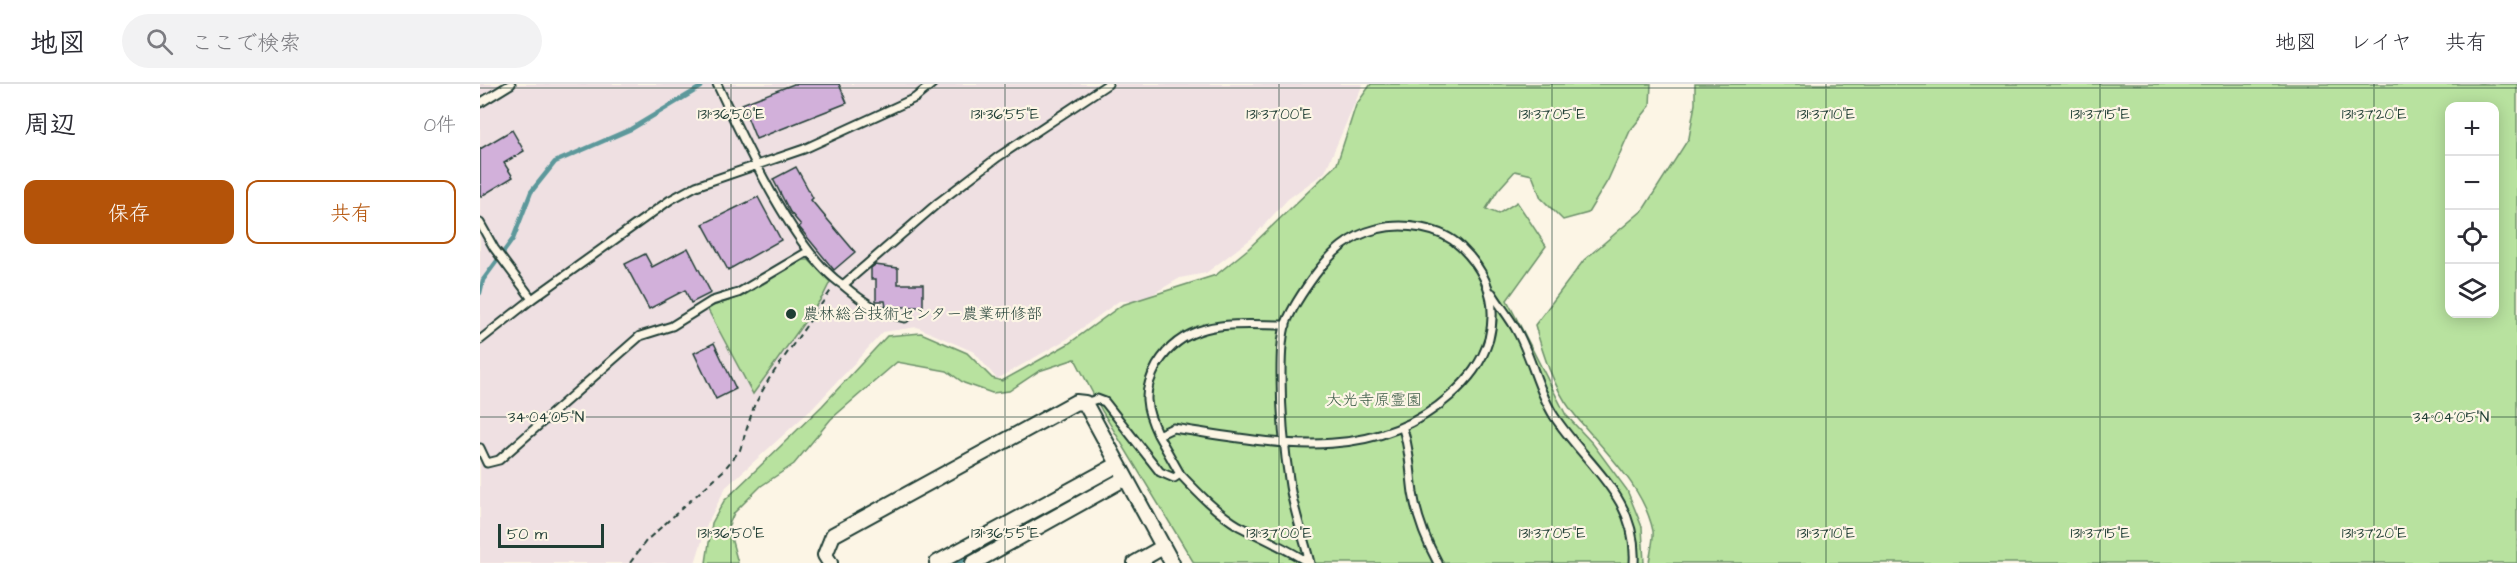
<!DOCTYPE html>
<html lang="ja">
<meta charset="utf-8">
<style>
body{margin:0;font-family:"Architects Daughter","Klee One",sans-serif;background:#f2f2f3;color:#2b2b33}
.controls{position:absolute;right:18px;top:18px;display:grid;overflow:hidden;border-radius:12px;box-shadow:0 3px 15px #0003}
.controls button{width:54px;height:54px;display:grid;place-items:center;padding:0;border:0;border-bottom:2px solid #e1e1e2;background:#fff;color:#2b2b33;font:30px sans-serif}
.scale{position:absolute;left:18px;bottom:15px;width:106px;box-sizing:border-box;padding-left:6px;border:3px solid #1f3d34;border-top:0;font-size:16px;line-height:21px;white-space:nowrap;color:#1f3d34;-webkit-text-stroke:4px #fcf5e5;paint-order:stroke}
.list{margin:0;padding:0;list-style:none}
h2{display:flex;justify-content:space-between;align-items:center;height:78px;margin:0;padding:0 24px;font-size:26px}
h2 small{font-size:20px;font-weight:400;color:#7c7c81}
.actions{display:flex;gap:12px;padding:18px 24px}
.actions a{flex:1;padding:14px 0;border:2px solid #b45309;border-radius:12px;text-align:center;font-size:21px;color:#b45309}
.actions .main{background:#b45309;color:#fff}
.icon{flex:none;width:33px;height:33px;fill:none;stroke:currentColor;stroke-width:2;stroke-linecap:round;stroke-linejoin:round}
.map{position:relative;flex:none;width:2037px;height:479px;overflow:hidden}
header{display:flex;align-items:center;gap:36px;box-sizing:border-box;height:84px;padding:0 30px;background:#fff;border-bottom:2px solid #e1e1e2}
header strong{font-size:28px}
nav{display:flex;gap:33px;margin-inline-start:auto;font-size:21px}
.search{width:420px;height:54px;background:#f2f2f3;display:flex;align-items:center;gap:15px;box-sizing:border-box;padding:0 21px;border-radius:33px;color:#7c7c81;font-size:22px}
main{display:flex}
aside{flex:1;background:#fff}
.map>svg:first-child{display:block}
.built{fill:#efe0e2}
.green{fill:#b8e29f;stroke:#6c906a;stroke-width:1.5;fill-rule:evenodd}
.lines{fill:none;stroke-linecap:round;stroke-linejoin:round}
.stream{stroke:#5c989b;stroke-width:4.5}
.building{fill:#d2b0da;stroke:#1f3d34;stroke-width:1.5}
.service-casing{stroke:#1f3d34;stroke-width:11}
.minor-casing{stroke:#1f3d34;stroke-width:18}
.path{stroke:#1f3d34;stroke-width:2;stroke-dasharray:6 4.5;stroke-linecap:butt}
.service{stroke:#fcf5e5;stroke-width:7}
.minor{stroke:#fcf5e5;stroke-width:14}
.ticks{fill:none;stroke:#1f3d34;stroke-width:1.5;stroke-opacity:0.45}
.poi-dot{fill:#1f3d34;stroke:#fcf5e5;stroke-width:2}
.labels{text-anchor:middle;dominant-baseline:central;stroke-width:4.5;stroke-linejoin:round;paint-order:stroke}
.poi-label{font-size:16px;fill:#1f3d34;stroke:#fcf5e5;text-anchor:start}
.park-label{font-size:16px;fill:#3e5e49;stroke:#fcf5e5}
.ticks-label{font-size:15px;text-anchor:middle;fill:#1f3d34;stroke:#fcf5e5;stroke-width:4.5;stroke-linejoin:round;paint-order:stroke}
</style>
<header>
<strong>地図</strong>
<div class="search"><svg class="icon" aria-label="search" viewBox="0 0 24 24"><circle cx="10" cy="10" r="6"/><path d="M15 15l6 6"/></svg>ここで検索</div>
<nav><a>地図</a><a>レイヤ</a><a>共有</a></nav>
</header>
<main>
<aside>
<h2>周辺<small>0件</small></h2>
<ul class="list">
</ul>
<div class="actions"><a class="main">保存</a><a>共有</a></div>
</aside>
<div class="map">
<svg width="2037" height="479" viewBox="0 0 2037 479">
<rect width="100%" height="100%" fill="#fcf5e5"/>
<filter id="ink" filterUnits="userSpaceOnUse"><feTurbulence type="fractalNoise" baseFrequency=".0167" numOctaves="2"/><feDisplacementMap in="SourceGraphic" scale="12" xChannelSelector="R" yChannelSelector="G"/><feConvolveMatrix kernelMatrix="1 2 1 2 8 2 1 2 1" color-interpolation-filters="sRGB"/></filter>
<g filter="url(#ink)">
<path class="built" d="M0,0H883L845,88L808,115L772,154L726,189L700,194L661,217H639L587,255L517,295L494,268L437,243L403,248L333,324L246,403L228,438L215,479H0Z"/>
<path class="green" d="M891,0H1171L1170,22L1150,47L1128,96L1108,129L1083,136L1061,114L1052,91L1035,87L1018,106L1006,125L1018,130L1037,118L1066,162L1027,216L1086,331L1113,360L1147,406L1162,443L1164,479H714L622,327L595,275L559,287L529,307L512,309L484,299L467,287L417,278L351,335L314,380L281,402L254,429L248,443L258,479H226L232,439L244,417L342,322L407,252L441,249L487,269L512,294L522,297L588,260L642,221L736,191L768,165L857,80L876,21Z
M1215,0H2037V479H1169C1170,470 1174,456 1173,447C1163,399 1119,363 1091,326C1073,302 1063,270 1055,241L1104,176L1163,126L1209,54L1215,20ZM1970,22H2014V230H1970Z
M323,176H329L350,198L343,212L273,310L227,224L263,212Z"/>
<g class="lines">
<path class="stream" d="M0,209L3,196L33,155L51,108L75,78L151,45L221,3
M478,479L545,443"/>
</g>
<path class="building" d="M314,0H359L367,19L276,55L262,20Z
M32,46L44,67L24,79L33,93L0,113V65Z
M316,83L333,114L331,116L375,168L354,186L319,143L321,141L310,128L293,95Z
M278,113L301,156L248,186L223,140Z
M208,164L231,209L211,219L205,206L169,225L145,180L165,170L172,183Z
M395,181L418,184V200H443V223H406L405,217H396V195H391V184Z
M234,259L256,305L236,315L214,269Z"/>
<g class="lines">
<defs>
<path id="service" d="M237,0C262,53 315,170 363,201L459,118L518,73L628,0
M0,19L31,0
M0,139L14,164L52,215L190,116L216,102L324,65L435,14L452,0
M363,201C383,218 399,229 425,234
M1012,209C1020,222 1030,234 1037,247C1052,274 1058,307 1074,332C1106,381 1158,413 1154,479
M0,256L52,215
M605,319L617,315L625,318L680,388L694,394L700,390L678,351L693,344C788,358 891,383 970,312C988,296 1002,279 1009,255C1018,219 1008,189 981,163C961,143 922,138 897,145C869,152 852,168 835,191C824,206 813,222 806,239C801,254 801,274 801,290C801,327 804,366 810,402C814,428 824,454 830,479
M923,345C930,366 930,387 933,409C937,434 946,457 958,479
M678,351C665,324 662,308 677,281C706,233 756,241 806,241
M0,364L7,379L19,376L160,252L192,242L232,217L258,209L329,167
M700,390C718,409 737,429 759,442C783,454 806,464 829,479"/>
<path id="minor" d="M350,479L345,471L353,451L596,318L605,319L692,479
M457,479L637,381
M493,479L644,395
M655,479L683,463"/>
</defs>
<use href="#service" class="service-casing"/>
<use href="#minor" class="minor-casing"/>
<path class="path" d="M150,479L166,457L243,387L260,366L274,322L289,295L352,205"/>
<use href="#service" class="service"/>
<use href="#minor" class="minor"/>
</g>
</g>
<path class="ticks" d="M251,0V479M525,0V479M799,0V479M1072,0V479M1346,0V479M1620,0V479M1894,0V479M0,4H2037M0,333H2037"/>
<circle class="poi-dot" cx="311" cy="230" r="6"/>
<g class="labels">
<g class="poi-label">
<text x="323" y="230">農林総合技術センター農業研修部</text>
</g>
<g class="park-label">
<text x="894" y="316">大光寺原霊園</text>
</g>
</g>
<g class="ticks-label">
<text x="251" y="35">131°36'50"E</text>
<text x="525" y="35">131°36'55"E</text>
<text x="799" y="35">131°37'00"E</text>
<text x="1072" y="35">131°37'05"E</text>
<text x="1346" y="35">131°37'10"E</text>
<text x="1620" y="35">131°37'15"E</text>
<text x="1894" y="35">131°37'20"E</text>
<text x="66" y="338">34°04'05"N</text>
<text x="1971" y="338">34°04'05"N</text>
<text x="251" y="454">131°36'50"E</text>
<text x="525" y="454">131°36'55"E</text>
<text x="799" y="454">131°37'00"E</text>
<text x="1072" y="454">131°37'05"E</text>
<text x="1346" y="454">131°37'10"E</text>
<text x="1620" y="454">131°37'15"E</text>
<text x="1894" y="454">131°37'20"E</text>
</g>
</svg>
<div class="controls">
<button>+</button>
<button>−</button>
<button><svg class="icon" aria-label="locate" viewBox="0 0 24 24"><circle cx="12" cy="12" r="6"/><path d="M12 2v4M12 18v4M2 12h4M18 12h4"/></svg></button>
<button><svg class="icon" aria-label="layers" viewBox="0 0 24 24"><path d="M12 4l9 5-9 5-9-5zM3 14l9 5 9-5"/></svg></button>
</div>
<div class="scale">50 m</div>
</div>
</main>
